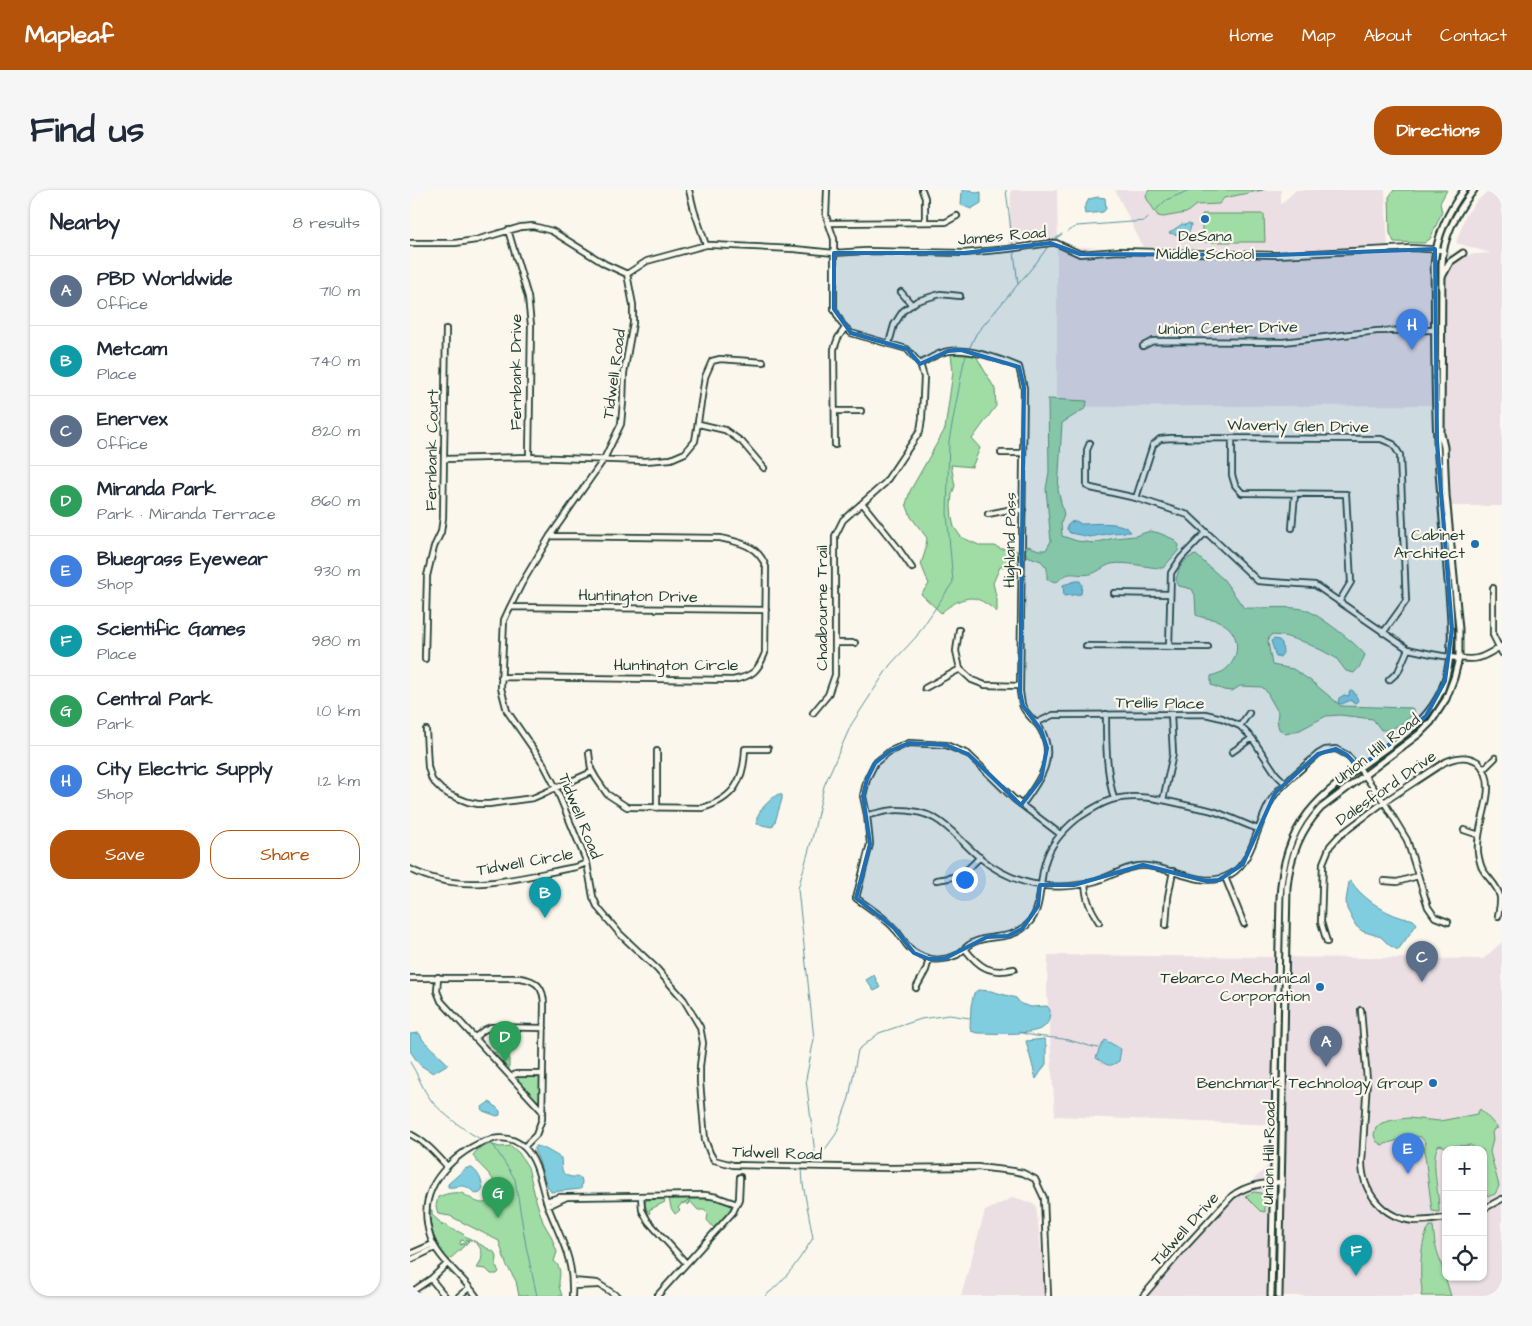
<!DOCTYPE html>
<meta charset="utf-8">
<style>
body{margin:0;font-family:"Architects Daughter",sans-serif;background:#f6f6f7;color:#1f2937}
.controls{position:absolute;right:15px;bottom:15px;display:grid;overflow:hidden;border-radius:10px;box-shadow:0 1px 4px #0004}
.controls button{width:45px;height:45px;display:grid;place-items:center;padding:0;border:0;border-bottom:1px solid #e0e1e3;background:#fff;color:#1f2937;font:25px sans-serif}
.you{position:absolute;left:554px;top:689px;width:18px;height:18px;margin:-12px;border:4px solid #fff;border-radius:50%;background:#1a73e8;box-shadow:0 0 0 8px #1a73e833}
.badge{display:grid;place-items:center;width:32px;height:32px;border-radius:50%;background:#b45309;color:#fff;font-size:16px;font-weight:700}
.pin{position:absolute;translate:-50% -41px;filter:drop-shadow(0 1px 2px #0008)}
.pin::after{content:'';position:absolute;top:26px;width:18px;height:15px;background:inherit;clip-path:polygon(0 0,100% 0,50% 100%)}
.list{margin:0;padding:0;list-style:none}
h2{display:flex;justify-content:space-between;align-items:center;height:65px;margin:0;padding:0 20px;font-size:21px}
h2 small{font-size:16px;font-weight:400;color:#747a83}
.list li{display:grid;grid-template-columns:32px 1fr auto;gap:15px;align-items:center;box-sizing:border-box;height:70px;padding:0 20px;border-top:1px solid #e0e1e3}
.list b{display:block;font-size:19px;white-space:nowrap}
.list p{margin:0;font-size:16px;white-space:nowrap;color:#747a83}
.list em{font-size:16px;font-style:normal;color:#747a83}
.actions{display:flex;gap:10px;padding:15px 20px}
.actions a{flex:1;padding:11px 0;border:1px solid #b45309;border-radius:20px;text-align:center;font-size:18px;color:#b45309}
.actions .main{background:#b45309;color:#fff}
.icon{flex:none;width:28px;height:28px;fill:none;stroke:currentColor;stroke-width:2;stroke-linecap:round;stroke-linejoin:round}
.map{position:relative;flex:none;width:1092px;height:1106px;overflow:hidden;border-radius:20px}
header{display:flex;align-items:center;gap:30px;box-sizing:border-box;height:70px;padding:0 25px;background:#b45309;color:#fff}
header strong{font-size:24px}
nav{display:flex;gap:28px;margin-inline-start:auto;font-size:18px}
.intro{display:flex;align-items:center;justify-content:space-between;box-sizing:border-box;height:120px;padding:0 30px}
h1{margin:0;font-size:35px}
.button{padding:12px 22px;border-radius:20px;background:#b45309;color:#fff;font-size:18px;font-weight:700}
main{display:flex;gap:30px;padding:0 30px}
aside{flex:1;background:#fff;border-radius:20px;box-shadow:0 1px 4px #0004}
.map>svg:first-child{display:block}
.built{fill:#ebdfe4;fill-rule:evenodd}
.green{fill:#9fdda5;stroke:#5f8d6c}
.water{fill:#80cddf;stroke:#59939b}
.lines{fill:none;stroke-linecap:round;stroke-linejoin:round}
.stream{stroke:#59939b;stroke-width:1}
.minor-casing{stroke:#1f3d34;stroke-width:8}
.tertiary-casing{stroke:#1f3d34;stroke-width:9}
.minor{stroke:#fbf7ec;stroke-width:4.5}
.tertiary{stroke:#fbf7ec;stroke-width:5}
.marked{fill:#1f6fb2;fill-opacity:0.2;stroke:#1f6fb2;stroke-width:4;stroke-linejoin:round}
.poi-dot{fill:#1f6fb2;stroke:#fbf7ec;stroke-width:2}
.labels{text-anchor:middle;dominant-baseline:central;stroke-width:4.5;stroke-linejoin:round;paint-order:stroke}
.street-label{font-size:16px;fill:#1f3d34;stroke:#fbf7ec}
.poi-label{font-size:16px;fill:#1f3d34;stroke:#fbf7ec;text-anchor:end}
</style>
<header>
<strong>Mapleaf</strong>
<nav><a>Home</a><a>Map</a><a>About</a><a>Contact</a></nav>
</header>
<div class="intro"><h1>Find us</h1><a class="button">Directions</a></div>
<main>
<aside>
<h2>Nearby<small>8 results</small></h2>
<ul class="list">
<li><span class="badge" style="background:#5c6f8a">A</span><div><b>PBD Worldwide</b><p>Office</p></div><em>710 m</em></li>
<li><span class="badge" style="background:#0f9aa8">B</span><div><b>Metcam</b><p>Place</p></div><em>740 m</em></li>
<li><span class="badge" style="background:#5c6f8a">C</span><div><b>Enervex</b><p>Office</p></div><em>820 m</em></li>
<li><span class="badge" style="background:#2e9e5b">D</span><div><b>Miranda Park</b><p>Park · Miranda Terrace</p></div><em>860 m</em></li>
<li><span class="badge" style="background:#3f7fe0">E</span><div><b>Bluegrass Eyewear</b><p>Shop</p></div><em>930 m</em></li>
<li><span class="badge" style="background:#0f9aa8">F</span><div><b>Scientific Games</b><p>Place</p></div><em>980 m</em></li>
<li><span class="badge" style="background:#2e9e5b">G</span><div><b>Central Park</b><p>Park</p></div><em>1.0 km</em></li>
<li><span class="badge" style="background:#3f7fe0">H</span><div><b>City Electric Supply</b><p>Shop</p></div><em>1.2 km</em></li>
</ul>
<div class="actions"><a class="main">Save</a><a>Share</a></div>
</aside>
<div class="map">
<svg width="1092" height="1106" viewBox="0 0 1092 1106">
<rect width="100%" height="100%" fill="#fbf7ec"/>
<filter id="ink" filterUnits="userSpaceOnUse"><feTurbulence type="fractalNoise" baseFrequency=".02" numOctaves="2"/><feDisplacementMap in="SourceGraphic" scale="10" xChannelSelector="R" yChannelSelector="G"/><feConvolveMatrix kernelMatrix="1 2 1 2 8 2 1 2 1" color-interpolation-filters="sRGB"/></filter>
<g filter="url(#ink)">
<path class="built" d="M601,0H647L648,56L869,66L868,60L733,57L705,0H871V14L886,0H975L978,57L1029,55L1036,57L1042,66L1081,63L1046,53L1055,26L1066,12L1079,0H1092V316H1039L1032,215L647,217V57L598,60Z
M1092,752V1106H734L818,1014L866,968L864,935L645,926L637,800L638,765L1073,769ZM1036,960H1073V1087H1036Z
M604,1007L626,1015L636,1106H551L575,1021Z"/>
<path class="green" d="M739,0H853L814,8L809,14L786,15L776,23L753,27L748,26L737,9L736,5Z
M984,0H1037L1030,13L1032,22L1020,49L1014,53L984,52L980,43L979,7Z
M792,24H854L855,52H792Z
M541,164L566,166L585,199L586,216L562,249L570,258L562,277L541,275L545,296L542,304L541,316L542,328L544,337L551,347L571,356H585L591,359L604,358L608,362L607,371L600,376L590,377L583,393L587,410V422C581,417 575,412 567,409C555,405 540,415 531,423L511,404L519,394L511,374L515,362L517,348L501,327L496,314L500,301L535,239L543,182Z
M638,209L677,211L676,218L652,233L648,300L654,325L651,333L652,346L667,351L684,353L704,348L725,346L740,341L749,343L763,349L769,355L768,361L753,378C736,378 718,371 701,374C694,376 687,383 680,384C665,387 660,378 647,392L637,390V378L631,371L617,366L615,361L618,356L629,360H636L641,351L636,299L639,282Z
M786,365L814,390L834,418C850,419 882,415 896,420C908,424 947,454 955,465L950,476L944,483L936,481L926,468L913,461L894,452L874,446L861,445L859,447L858,452L862,475L883,479L901,491L931,516L1002,518L1005,522C996,531 984,541 971,540L963,529L930,525L916,526L890,540L876,544L869,539L867,531L868,522L856,501L852,497L830,496L822,501L814,500L801,495V486C804,485 809,483 812,482C831,471 832,443 812,433C805,428 794,429 786,425L785,405L782,399L769,396L766,390C768,379 774,367 786,365Z
M84,862H99V880L84,864Z
M111,886H130L132,887V910L130,912L125,911L108,892V888Z
M1070,919L1088,938L1084,939L1082,943L1083,949L1080,962L1089,996L1085,1004L1080,1006L1076,1005L1073,979V960H1066L1061,955L1036,957L1029,955C1019,966 1030,1006 1029,1022L1022,1021L1014,958L1015,952L1011,947L1001,946L972,955L966,951L964,945L966,937L972,933L983,930L998,928L1030,931L1067,924Z
M80,954L90,957L101,956L109,963L118,977L126,1010L133,1032L141,1046L147,1062L144,1071C153,1079 149,1085 149,1094C149,1098 151,1102 152,1106H109L106,1091L96,1074L89,1051L40,1026L28,1024L26,1016L28,1007C35,1004 43,1002 51,1003C58,1005 71,1019 79,1010C97,989 69,980 63,965L68,959Z
M844,1002L851,1003L855,1009V1022L850,1021L835,1006Z
M254,1009L255,1012L239,1020L240,1023L238,1024L235,1014L236,1010Z
M259,1009H276L280,1013L278,1015L276,1012L273,1014L272,1013L268,1018L270,1020L265,1024L261,1018Z
M278,1009H303L320,1015L321,1019L304,1038L297,1030L298,1024L294,1020H288Z
M20,1020H22V1025L30,1032L32,1036L33,1034L37,1035C40,1041 50,1040 55,1046L84,1062L87,1067L86,1076L89,1082L87,1084H81L76,1079L67,1078C75,1067 73,1057 62,1050H56L59,1051L55,1055V1051L51,1050L50,1054L51,1055L53,1053L54,1056L39,1070C26,1056 19,1039 20,1020Z
M1020,1036H1023L1025,1054L1041,1106H1011C1013,1100 1011,1096 1011,1090C1010,1075 1011,1048 1020,1036Z"/>
<path class="water" d="M552,0H561L566,3L571,2V13L561,19L551,15Z
M688,7L695,8L696,19L693,22L675,24L674,18L679,9Z
M778,33L781,35L780,40L778,43L768,45L759,43L772,34L776,35Z
M666,331L671,334C685,334 713,330 721,342L701,343L680,347L660,343L657,339V336L661,332Z
M666,391H670L672,395L671,404L654,406L653,395Z
M864,449L869,450L872,453L873,463L870,467H866L861,451Z
M942,500L944,502L948,510L946,513H943L941,510L932,514L928,513L929,508L934,505L939,506V502Z
M368,604L372,605V609L365,632L362,637L347,634C344,623 360,610 368,604Z
M941,691C950,706 973,722 990,727C996,730 1002,726 1007,734L988,760L979,755L971,747L952,741L946,736L937,719L936,711L939,692Z
M464,785L470,798L464,801L456,790Z
M568,800L581,801L606,808L611,814L621,817L637,816L640,820C640,826 639,833 634,837C622,846 582,843 567,843L561,841L560,838L561,816L564,803Z
M9,843L13,850L38,874L23,883L10,875L0,861V844Z
M634,849L636,855V874L626,889L616,851Z
M695,850L711,859L709,871C697,879 697,874 686,868L689,860Z
M79,912L83,914L90,921V925L87,926L73,921L72,917Z
M126,956C132,956 144,964 151,968C152,974 150,984 158,986C162,988 167,986 171,988L172,991L171,999L141,1002C132,990 132,973 124,960Z
M60,977C68,981 72,990 73,999L70,1003L66,1004C62,1001 57,995 51,996C46,996 44,998 38,997V994L55,979Z"/>
<g class="lines">
<path class="stream" d="M596,0L603,56
M744,22L756,10L780,0
M658,41L667,36L735,31L739,27
M644,50L652,44
M604,62L608,94
M559,159L566,144L626,73L639,55
M609,842C623,847 639,847 653,849C666,851 675,856 689,858
M0,872C8,884 12,899 21,910C29,921 60,945 73,950
M79,952L82,953L105,989L116,1056L127,1106
M406,972L396,889L404,849L388,699L403,645L414,596L441,535L480,475L506,447L543,392L537,323L539,251L554,171L558,162
M398,974L406,972L426,944L439,908L448,860L469,843L511,829L539,825L560,828
M355,1106C376,1090 389,1070 403,1048L393,994L392,978"/>
<defs>
<path id="minor" d="M279,0L284,20L296,55
M512,0L515,8V32
M419,33L536,32L547,26
M98,40L118,107L121,135L119,267
M0,53H45L66,50L111,37L123,36L142,41L195,74L217,84L223,115V133L214,183L213,212L211,234L194,269L140,346L112,393L100,417L94,430L91,498L97,521L133,573L146,598L177,673L183,707L188,718L210,744L247,779L274,810L290,837L293,853L290,876V892L295,950L300,963L304,970L323,975L481,978L567,977L603,981L613,983L625,989L634,1008L638,1106
M217,84L237,71L296,55H302L384,59L424,63L456,61L554,63L598,59L640,53H646L670,64L709,61L867,65L1002,58L1033,60
M491,102L502,115
M479,153L484,135L493,121L507,111L530,104L550,106
M733,156L743,151L873,152L967,141L1025,140
M510,174C519,169 529,162 539,161C560,158 590,169 609,177L614,198L610,502C611,506 611,513 613,517C617,525 625,531 630,538C648,568 629,591 612,615
M425,221H451
M289,234L315,240L332,252L354,278
M822,248V285L825,295L832,303L936,304L941,392L929,412
M680,253L677,260V296L681,298L726,308L778,325L848,391L905,395L998,459C1012,462 1055,472 1068,468C1076,466 1084,460 1092,456
M425,255L424,159L428,148L435,138
M591,263H613
M35,269L119,267L235,271L261,269L275,263L285,251L295,187L302,171L310,169L353,172
M726,308L743,255L750,249L761,248L971,249L983,254L990,265L996,411L973,443
M452,313L488,358L502,378
M578,324L598,320H613
M882,338L885,304
M1083,398V445L1092,463
M704,403L759,404
M100,417L356,420
M549,440L546,461L550,479L562,490L575,495L610,496
M425,453H445
M676,456L798,457
M759,457L761,383L771,368L796,342
M15,469L17,386L24,357L31,342L33,328L36,139
M91,487L323,490C343,486 348,481 355,463L356,377C349,356 330,352 310,348L140,346
M979,490L988,482L998,459
M515,498L550,479
M403,523L418,505L425,485V346L433,330L475,293L510,241L512,228L514,187L510,174L497,159L441,143L432,134L424,119V49L416,26L417,0
M696,524C696,554 696,580 704,609
M626,533L643,525L795,524L812,528L830,536L842,548L866,584L876,594
M830,536L839,523
M16,540L18,577L22,590L32,600L40,605L58,612L68,614H79L123,608L182,582
M822,562L842,548
M179,563L181,579L186,588L197,604L217,617L292,618C324,609 334,590 335,559H358
M1076,577L1085,568
M753,610L763,564L761,524
M247,618V561
M457,625C466,624 477,620 487,620C531,620 539,641 569,667C586,681 608,692 630,695C648,698 669,696 686,691C703,686 719,674 737,676C764,678 794,700 821,684C845,670 848,625 866,603C877,590 895,576 908,564L915,560L926,559L937,565L949,578L974,612L997,650L1018,717L1025,727L1038,732
M1054,640L1069,645
M650,644L604,609L558,564L536,555L499,553L480,561L465,573L457,589L453,606L457,625L460,654L446,708C458,717 471,725 482,736C497,750 493,760 517,768C526,771 538,769 547,765C552,762 556,756 562,753C578,744 597,750 612,739C634,725 628,695 635,673C640,654 653,640 668,628C677,622 694,611 705,609C729,603 756,611 780,616C788,618 798,619 806,622C820,627 834,634 848,639
M0,679C54,707 110,687 166,677L177,673
M815,687L834,734
M526,690C550,687 553,685 570,667
M974,691L987,692L1008,686
M675,693C676,710 680,718 689,732
M756,735L758,707L763,681
M917,752L911,732L913,673L920,656L929,646L974,612L1035,572C1047,567 1057,565 1068,572C1092,596 1065,631 1068,663C1069,668 1070,674 1072,678C1077,688 1088,695 1090,707C1091,713 1089,720 1088,726
M555,759C569,777 580,785 604,779
M28,787L27,801L31,811L133,922
M0,788H110C127,790 134,798 134,815L132,929L126,945L114,957
M506,798L516,780L519,769
M951,820L957,890L952,972C952,1002 973,1028 1004,1031C1015,1031 1025,1030 1036,1028
M64,848L74,840L81,837L134,838
M101,887L106,884H133
M0,944C16,952 26,964 37,976
M231,1006L232,1020L238,1031L276,1073
M157,1007L295,1005L307,1007L327,1014
M136,1011L150,1007H157L138,1016
M1073,1019L1092,1009
M0,1064L23,1054
M0,1070L25,1058
M21,1089L35,1106
M162,1091L187,1093L207,1106
M162,1096L188,1095
M0,1103L22,1088L37,1074
M49,1106L59,1098
M66,1106C52,1085 28,1070 20,1046C15,1030 15,1013 22,998C34,971 85,930 114,957C130,972 131,1000 139,1019C152,1052 164,1069 162,1106
M247,1106L323,1022L329,1009L330,987
M733,1106L774,1058L822,1006C836,995 854,993 872,992"/>
<path id="tertiary" d="M1033,85L1040,72L1053,63
M861,1106L870,708C874,622 919,600 982,554C1004,538 1021,524 1032,499C1047,461 1040,418 1037,379C1034,336 1029,293 1027,250C1024,193 1025,134 1024,76C1026,48 1037,23 1054,0
M869,1106L877,697C880,667 890,640 911,618L1009,544L1021,532L1036,509L1044,488L1049,468V439L1036,305L1034,257L1031,244L1032,74C1033,47 1047,21 1064,0"/>
</defs>
<use href="#minor" class="minor-casing"/>
<use href="#tertiary" class="tertiary-casing"/>
<use href="#minor" class="minor"/>
<use href="#tertiary" class="tertiary"/>
</g>
</g>
<path class="marked" d="M640,53L670,64L867,65L1025,59L1027,251L1042,439L1035,491L1016,526L949,578L937,565L926,559L908,564L865,603L833,674L809,690L796,691L733,675L664,695H630L628,716L612,739L598,746L577,747L534,769H519L504,763L484,738L446,708L460,654L453,606L457,589L465,573L480,561L499,553L536,555L558,564L611,615L631,589L637,558L631,540L613,516L610,502L614,198L609,177L551,160L538,161L510,174L497,159L441,143L424,119V63H554Z"/>
<g class="poi-dot">
<circle cx="795" cy="29" r="5"/>
<circle cx="1065" cy="354" r="5"/>
<circle cx="910" cy="797" r="5"/>
<circle cx="1023" cy="893" r="5"/>
</g>
<g class="labels">
<g class="street-label">
<text transform="translate(592 46) rotate(-5)">James Road</text>
<text transform="translate(818 138) rotate(-1)">Union Center Drive</text>
<text transform="translate(106 182) rotate(-90)">Fernbank Drive</text>
<text transform="translate(204 184) rotate(-82)">Tidwell Road</text>
<text transform="translate(888 236) rotate(1)">Waverly Glen Drive</text>
<text transform="translate(22 260) rotate(-89)">Fernbank Court</text>
<text transform="translate(600 350) rotate(-89)">Highland Pass</text>
<text transform="translate(228 406) rotate(1)">Huntington Drive</text>
<text transform="translate(412 418) rotate(-90)">Chadbourne Trail</text>
<text x="266" y="475">Huntington Circle</text>
<text transform="translate(750 513) rotate(1)">Trellis Place</text>
<text transform="translate(967 559) rotate(-38)">Union Hill Road</text>
<text transform="translate(976 598) rotate(-35)">Dalesford Drive</text>
<text transform="translate(170 626) rotate(68)">Tidwell Road</text>
<text transform="translate(115 672) rotate(-10)">Tidwell Circle</text>
<text transform="translate(367 963) rotate(2)">Tidwell Road</text>
<text transform="translate(859 963) rotate(-89)">Union Hill Road</text>
<text transform="translate(775 1039) rotate(-48)">Tidwell Drive</text>
</g>
<g class="poi-label">
<text x="795" y="46" text-anchor="middle">DeSana<tspan x="795" dy="18">Middle School</tspan></text>
<text x="1055" y="345">Cabinet<tspan x="1055" dy="18">Architect</tspan></text>
<text x="900" y="788">Tebarco Mechanical<tspan x="900" dy="18">Corporation</tspan></text>
<text x="1013" y="893">Benchmark Technology Group</text>
</g>
</g>
</svg>
<div class="controls">
<button>+</button>
<button>−</button>
<button><svg class="icon" aria-label="locate" viewBox="0 0 24 24"><circle cx="12" cy="12" r="6"/><path d="M12 2v4M12 18v4M2 12h4M18 12h4"/></svg></button>
</div>
<div class="you"></div>
<div class="pin badge" style="left:916px;top:877px;background:#5c6f8a">A</div>
<div class="pin badge" style="left:135px;top:728px;background:#0f9aa8">B</div>
<div class="pin badge" style="left:1012px;top:792px;background:#5c6f8a">C</div>
<div class="pin badge" style="left:95px;top:872px;background:#2e9e5b">D</div>
<div class="pin badge" style="left:998px;top:984px;background:#3f7fe0">E</div>
<div class="pin badge" style="left:946px;top:1086px;background:#0f9aa8">F</div>
<div class="pin badge" style="left:88px;top:1028px;background:#2e9e5b">G</div>
<div class="pin badge" style="left:1002px;top:160px;background:#3f7fe0">H</div>
</div>
</main>
